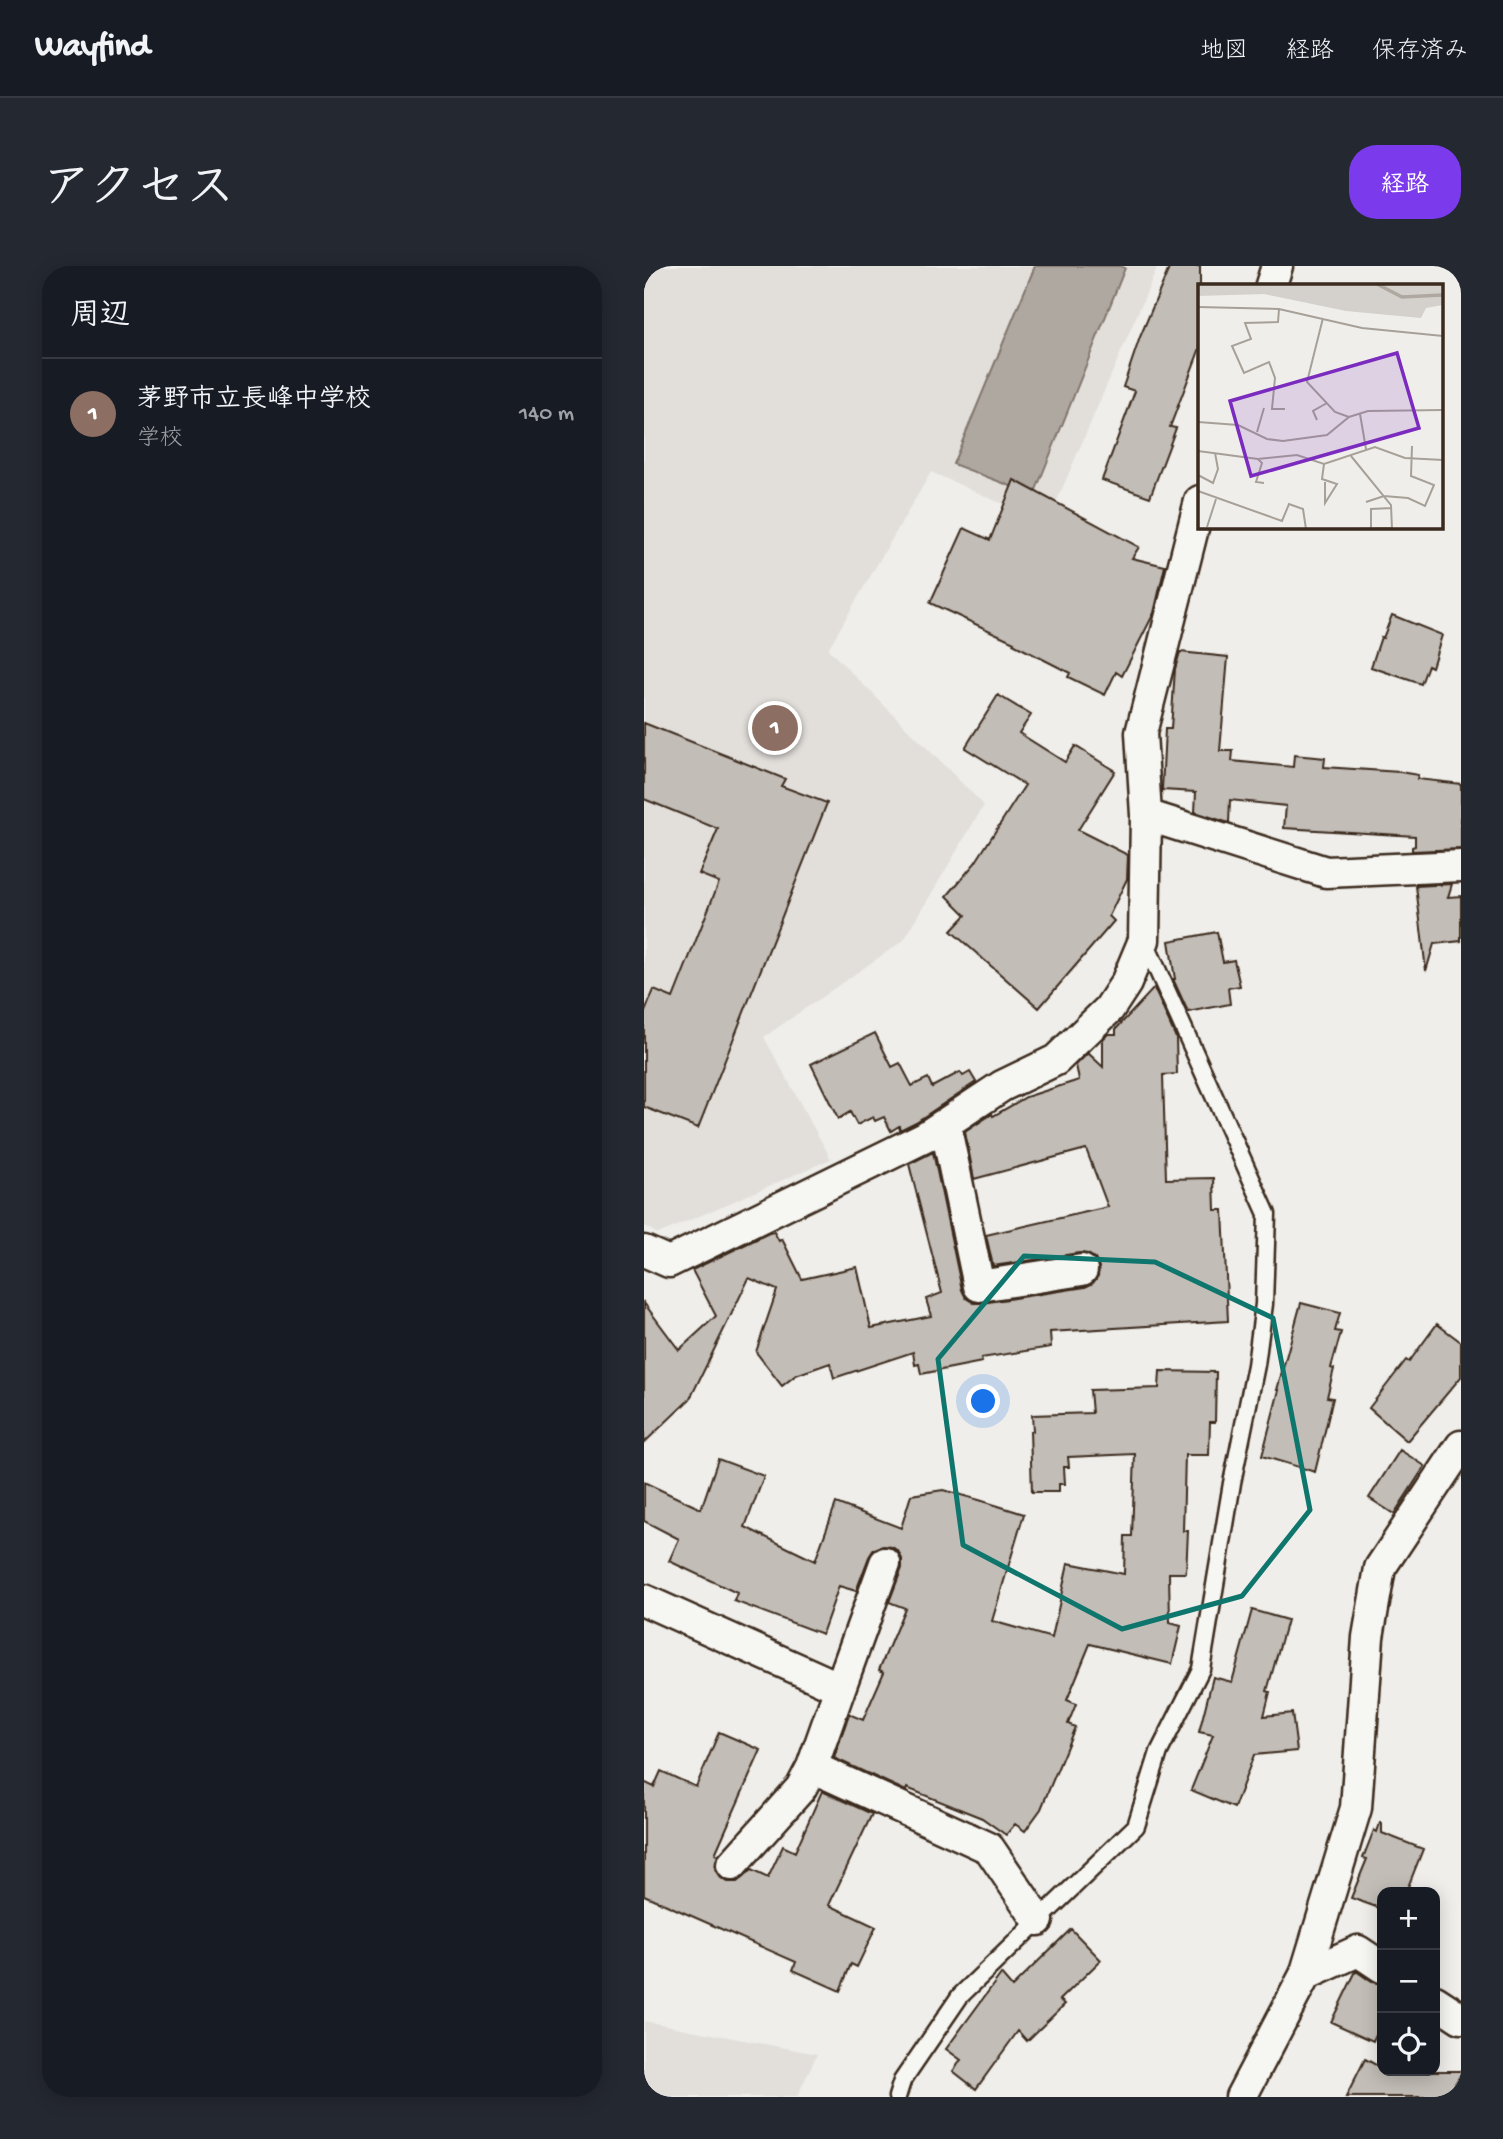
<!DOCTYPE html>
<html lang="ja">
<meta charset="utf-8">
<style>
body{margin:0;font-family:"Gochi Hand","Klee One",sans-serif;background:#242831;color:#f1f3f6}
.controls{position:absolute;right:21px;bottom:21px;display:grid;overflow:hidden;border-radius:14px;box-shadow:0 4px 18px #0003}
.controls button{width:63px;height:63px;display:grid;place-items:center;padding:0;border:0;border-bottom:2px solid #363941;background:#171b24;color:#f1f3f6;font:35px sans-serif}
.you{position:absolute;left:340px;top:1136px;width:24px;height:24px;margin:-18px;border:5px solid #fff;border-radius:50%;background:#1a73e8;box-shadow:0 0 0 10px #1a73e833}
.badge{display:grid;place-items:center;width:46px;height:46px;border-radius:50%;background:#7c3aed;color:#fff;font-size:23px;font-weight:700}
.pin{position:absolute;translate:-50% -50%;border:4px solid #fff;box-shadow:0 2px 7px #0006}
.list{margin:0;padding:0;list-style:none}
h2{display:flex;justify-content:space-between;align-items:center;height:91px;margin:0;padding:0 28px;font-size:30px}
h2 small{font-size:23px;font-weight:400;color:#9ea1a6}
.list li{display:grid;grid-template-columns:46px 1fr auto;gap:21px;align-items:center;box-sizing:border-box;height:112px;padding:0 28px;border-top:2px solid #363941}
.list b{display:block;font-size:26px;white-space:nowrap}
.list p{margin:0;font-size:23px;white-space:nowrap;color:#9ea1a6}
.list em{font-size:23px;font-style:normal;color:#9ea1a6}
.icon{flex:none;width:38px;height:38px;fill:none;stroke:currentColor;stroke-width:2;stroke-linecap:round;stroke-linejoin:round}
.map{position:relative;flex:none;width:817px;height:1831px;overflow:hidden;border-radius:28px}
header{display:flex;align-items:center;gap:42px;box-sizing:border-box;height:98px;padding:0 35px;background:#171b24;border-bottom:2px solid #363941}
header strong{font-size:33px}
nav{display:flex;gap:38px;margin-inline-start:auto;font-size:24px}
.intro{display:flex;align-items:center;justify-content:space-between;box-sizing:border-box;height:168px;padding:0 42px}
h1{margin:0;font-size:49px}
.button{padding:18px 32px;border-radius:28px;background:#7c3aed;color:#fff;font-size:24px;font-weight:700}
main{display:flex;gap:42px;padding:0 42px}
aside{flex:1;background:#171b24;border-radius:28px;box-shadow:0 4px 18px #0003}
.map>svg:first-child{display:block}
.built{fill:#e2dfdb}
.water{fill:#afa8a1;stroke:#81766d;stroke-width:2}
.building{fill:#c2bdb7;stroke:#3b2a1e;stroke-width:2}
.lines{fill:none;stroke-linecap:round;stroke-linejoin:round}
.lane-casing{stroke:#3b2a1e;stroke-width:21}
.street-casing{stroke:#3b2a1e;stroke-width:35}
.lane{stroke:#f6f6f2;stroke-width:16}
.street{stroke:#f6f6f2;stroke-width:30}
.marked{fill:none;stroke:#0f766e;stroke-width:5;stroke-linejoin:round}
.inset-river{fill:none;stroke:#afa8a1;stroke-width:3.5}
.inset-road{fill:none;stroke:#a7a098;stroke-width:2}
.view{fill:#7b2cbf;fill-opacity:0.15;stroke:#7b2cbf;stroke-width:3.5}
.inset-edge{fill:none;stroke:#3b2a1e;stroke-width:3.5}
</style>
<header>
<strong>Wayfind</strong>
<nav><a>地図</a><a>経路</a><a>保存済み</a></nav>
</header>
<div class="intro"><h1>アクセス</h1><a class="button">経路</a></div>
<main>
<aside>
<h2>周辺<small></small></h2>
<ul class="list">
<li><span class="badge" style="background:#8d6e63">1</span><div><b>茅野市立長峰中学校</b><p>学校</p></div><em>140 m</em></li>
</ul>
</aside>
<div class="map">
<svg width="817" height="1831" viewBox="0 0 817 1831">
<rect width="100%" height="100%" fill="#efeeea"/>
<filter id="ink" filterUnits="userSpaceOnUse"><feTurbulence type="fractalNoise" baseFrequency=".0143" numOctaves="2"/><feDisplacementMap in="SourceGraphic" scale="14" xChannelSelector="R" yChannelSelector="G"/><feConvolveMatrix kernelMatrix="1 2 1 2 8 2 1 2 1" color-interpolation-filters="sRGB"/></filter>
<g filter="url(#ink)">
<path class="built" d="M0,0H514L403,258L287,206L184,383L340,539L260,674L120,771L187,893L14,968L0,960Z
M0,1755L173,1788L153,1831H0Z"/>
<path class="water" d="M391,0H476L481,2L390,229L309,198Z"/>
<path class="building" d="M526,0H556V82L526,161L532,162L506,231L458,214L491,125L479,121L496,71Z
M370,214L495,281L488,292L521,300L510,347L478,410L472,406L461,429L424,411L426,407L369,378L370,376L286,337L320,262L346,274Z
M748,349L798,369L788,401L784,399L777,418L727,401L737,371L739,372Z
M536,386L584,391L576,485H589L588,495L649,501L650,489L681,492L680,501L756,506L774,509L773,513L817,518V583L768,585V581L771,580V570L640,562L642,540L586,534L585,557L551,546L552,526L518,524L521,463H527L531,403Z
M354,429L387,449L375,467L421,496L431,480L471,505L434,564L484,589L483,613L465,650L470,655L395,742L307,665L322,649L303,630L331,597L381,519L321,482Z
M0,457L141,513L137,520L183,537L54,862L0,841V748L10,724L29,732L75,616L55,608L74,563L0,533Z
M808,618L804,631L817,630V675L790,678L782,705L772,620Z
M573,666L579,696L590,694L596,720L584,722L586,738L544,746L529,713H531L525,675Z
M510,722L532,772L533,808L519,809L522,913L570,912L571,944H579L584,1055L406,1066L407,1081L337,1092L338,1096L277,1108L275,1098L271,1099L269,1086L190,1112L186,1097L152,1109L138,1120L112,1086L133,1024L105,1012L46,1133L0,1177V1037L35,1084L72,1050L48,1004L125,967L130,966L135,975L138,973L158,1013L213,1001L227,1062L287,1050L282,1033L298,1027L265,898L289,886L318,1024L322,1032L330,1037H338L441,1021L449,1017L454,1010L455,1001L451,993L444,988L435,987L349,1000L342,969L464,941L442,883L330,913L321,866L348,848L349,850L382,831L435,814L432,799L444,787L459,801V773L464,768H472V763Z
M231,767L248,801L256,797L268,820L284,812L288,821L316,806L319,810L326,806L332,816L272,856L256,864L255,860L247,865L240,851L231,855L229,851L213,859L206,846L194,853L167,798Z
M657,1037L696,1047L691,1065L697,1066L687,1102L690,1103L683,1131L689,1132L671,1206L618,1190L635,1124H633Z
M793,1058L817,1076V1111L763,1175L725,1142L762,1094L765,1096Z
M516,1105L572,1106L571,1156H566L565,1189H541L539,1265H544L542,1307H525L526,1357L537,1360L528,1398L446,1378L423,1434L432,1438L424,1458L431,1461L397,1543L381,1565L371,1558L362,1569L338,1552L263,1522L262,1525L190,1492L205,1448L219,1454L240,1406L235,1404L261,1342L245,1336L258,1302V1293L254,1285L248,1281L239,1280L230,1283L225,1291L212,1325L195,1320L178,1368L90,1335L93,1327L25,1295L35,1273L0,1255V1216L57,1243L74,1193L120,1210L101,1261L171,1295L192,1237L257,1262L267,1229L299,1224L335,1234L380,1248L348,1355L408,1372L424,1297L480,1308L481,1270H488L491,1188L424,1191L425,1201H420L421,1218H415V1226H388L386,1165H389L388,1149L448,1147L446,1124L515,1122Z
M756,1184L781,1200L750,1248L725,1232Z
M608,1344L643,1354L623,1425L626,1426L620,1450L648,1447L653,1485L610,1489L590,1542L547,1524L569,1469L555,1466L569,1411L588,1416Z
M75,1466L117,1484L71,1588L74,1590L71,1604L77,1612L84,1616H93L107,1604L124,1612L139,1580L151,1586L178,1525L228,1548L185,1639L232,1661L213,1701L207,1698L196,1725L149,1704L152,1696L0,1629V1516L10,1521L17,1505L52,1521Z
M736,1557L738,1558V1567L779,1583L762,1626H738V1643L707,1632L723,1593L719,1592L730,1564L733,1566Z
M427,1663L457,1694L416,1734L421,1738L383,1775L374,1765L332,1823L309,1805L317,1794L302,1783L357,1708L368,1721Z
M712,1705L728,1716L738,1718V1755L729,1775L687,1756Z
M721,1793L738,1802V1805H817V1808L803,1831H702Z"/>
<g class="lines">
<defs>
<path id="lane" d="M253,1831L258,1815L316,1730L492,1560L515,1486L557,1403L588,1217L612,1099L620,1038L623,948L500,674"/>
<path id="street" d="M627,19L633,0
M502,549L682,606L817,600
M301,858L335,1020L438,1004
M0,985L25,996L281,871L358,820L412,794L465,743L482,717L500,674L502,549L497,467L556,235
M0,1334L196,1422L241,1297
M168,1501L345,1582L394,1654
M88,1599L157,1522L168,1501L196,1422
M661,1709L714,1685L738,1701
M791,1735L817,1752
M597,1831L661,1709L712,1542L724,1371L736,1302L817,1180"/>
</defs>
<use href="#lane" class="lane-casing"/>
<use href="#street" class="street-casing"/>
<use href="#lane" class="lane"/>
<use href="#street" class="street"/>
</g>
</g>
<path class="marked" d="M380,990L511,996L629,1052L666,1244L598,1330L478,1363L319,1279L294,1093Z"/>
<g transform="translate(554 18)">
<rect width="245" height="245" fill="#efeeea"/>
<path d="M0,0H245V21L228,24L223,34L148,27L66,10L0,12Z" fill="#d4d1cc"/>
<path class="inset-river" d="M179,0L204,13L245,11"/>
<path class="inset-road" d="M0,23L81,25L164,44L245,52M81,25L80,38L47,39L53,55L34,62L46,89L71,78L77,94L74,125H87M125,34L109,98L137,128L151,133M162,130L168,165M119,136L115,127L129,119M0,138L40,141L69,155L85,157L129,151L151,133L170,127L245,126M59,148L66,124M0,167L60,175L99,171L126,180L177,163L207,174L245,176M153,172L193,221L194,245M60,175L64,179L58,198L66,199M126,180L124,195L139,200L127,219V198M0,191L15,199L20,185L17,169M0,207L84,237L91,220L105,225L108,245M168,218L186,212L210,214L227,222L236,201L213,192L214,162M9,243L18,215M173,244V225L194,224M155,245L194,244"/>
<path class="view" d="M199,69L221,144L53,192L32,117Z"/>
<rect width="245" height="245" class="inset-edge"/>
</g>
</svg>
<div class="controls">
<button>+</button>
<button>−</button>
<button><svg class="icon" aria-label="locate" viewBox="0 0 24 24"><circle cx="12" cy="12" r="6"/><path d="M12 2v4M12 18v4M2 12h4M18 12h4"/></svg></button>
</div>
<div class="you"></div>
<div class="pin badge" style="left:131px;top:462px;background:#8d6e63">1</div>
</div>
</main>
